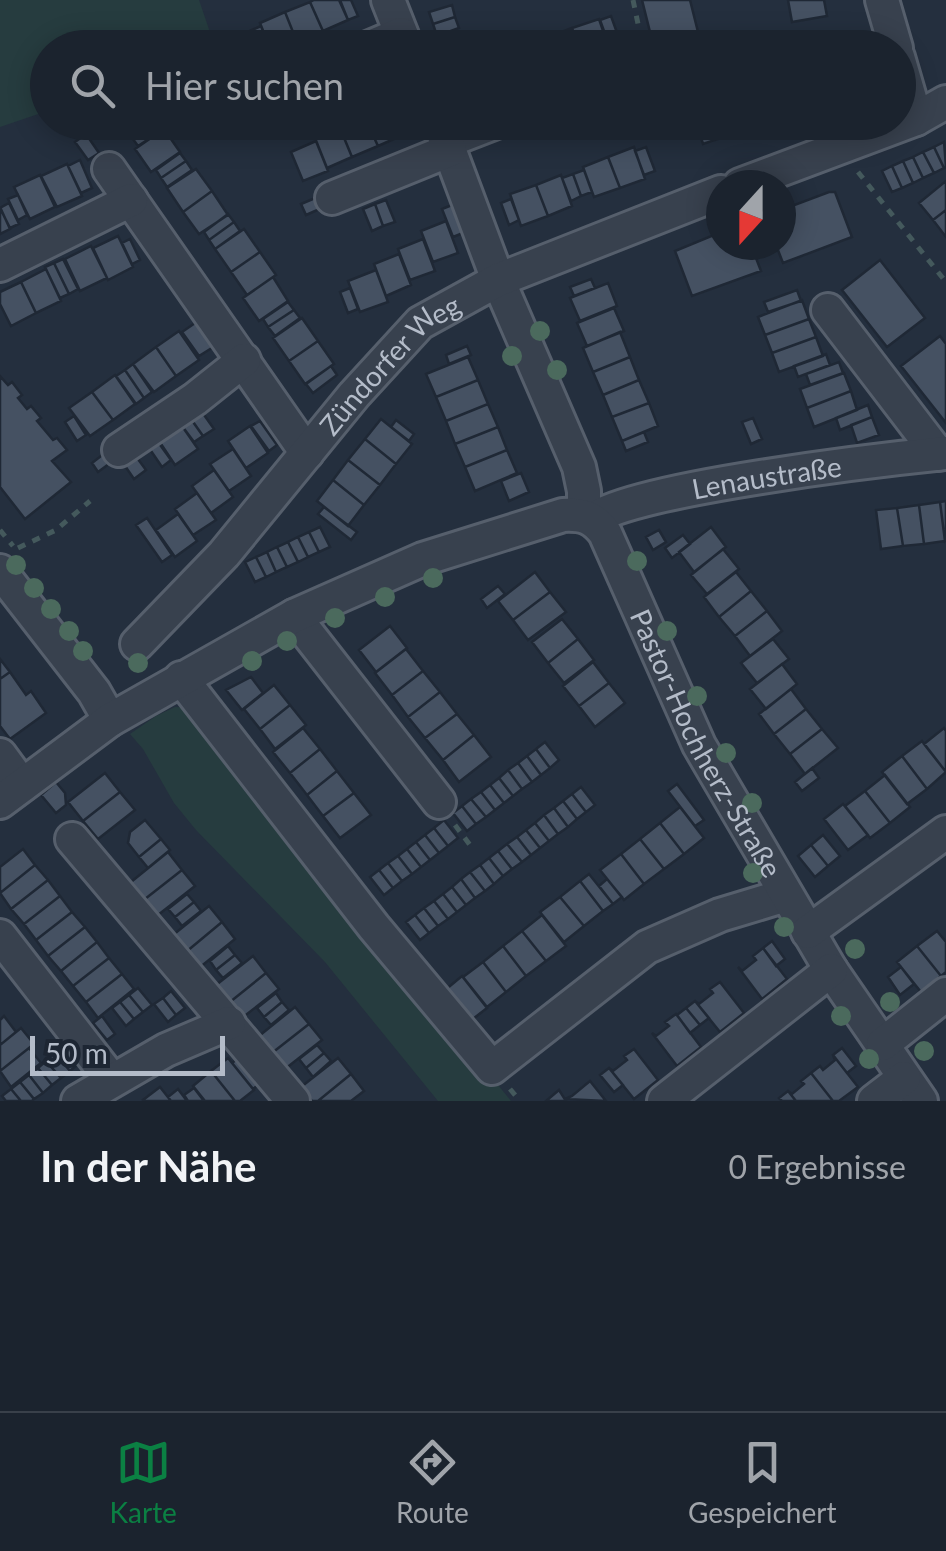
<!DOCTYPE html>
<html lang="de">
<meta charset="utf-8">
<style>
body{margin:0;font-family:Lato,sans-serif;background:#242b36;color:#f1f3f6}
.compass{position:absolute;left:706px;top:170px;width:90px;height:90px;border-radius:50%;background:#1b232e;box-shadow:0 5px 25px #0003;rotate:201deg}
.scale{position:absolute;left:30px;bottom:25px;width:195px;box-sizing:border-box;padding-left:10px;border:5px solid #b4bcc9;border-top:0;font-size:28px;line-height:35px;white-space:nowrap;color:#b4bcc9;-webkit-text-stroke:8px #1d2633;paint-order:stroke}
.list{margin:0;padding:0;list-style:none}
h2{display:flex;justify-content:space-between;align-items:center;height:130px;margin:0;padding:0 40px;font-size:42px}
h2 small{font-size:32px;font-weight:400;color:#a0a4aa}
.icon{flex:none;width:55px;height:55px;fill:none;stroke:currentColor;stroke-width:2;stroke-linecap:round;stroke-linejoin:round}
.map{position:relative;flex:none;width:946px;height:1101px;overflow:hidden}
.search{position:absolute;background:#1b232e;box-shadow:0 5px 25px #0003;left:30px;right:30px;top:30px;height:110px;display:flex;align-items:center;gap:25px;box-sizing:border-box;padding:0 35px;border-radius:55px;color:#a0a4aa;font-size:38px}
.sheet{height:310px;background:#1b232e}
nav{display:flex;justify-content:space-around;align-items:center;box-sizing:border-box;height:140px;border-top:2px solid #39404a;background:#1b232e;font-size:28px;color:#a0a4aa}
nav a{display:grid;justify-items:center;gap:5px}
nav .on{color:#0b8043}
.map>svg:first-child{display:block}
.green{fill:#263c3f}
.building{fill:#455162;stroke:#1f2835;stroke-width:2.5}
.lines{fill:none;stroke-linecap:round;stroke-linejoin:round}
.minor-casing{stroke:#565f6c;stroke-width:38}
.path{stroke:#44595c;stroke-width:5;stroke-dasharray:8 8;stroke-linecap:butt}
.minor{stroke:#38414e;stroke-width:32}
.tree{fill:#4b6a5d}
.labels{text-anchor:middle;dominant-baseline:central;stroke-width:10;stroke-linejoin:round;paint-order:stroke}
.street-label{font-size:28px;fill:#b4bcc9;stroke:#1d2633}
</style>
<div class="map">
<svg width="946" height="1101" viewBox="0 0 946 1101">
<rect width="100%" height="100%" fill="#242f3e"/>
<path class="green" d="M0,0H199L215,47L48,48L47,111L0,127Z
M175,707L193,708L511,1101H438L325,962L196,830L174,803L143,749L130,734L156,716Z"/>
<path class="building" d="M314,0H339L348,20L323,31L310,2Z
M340,0H351L358,16L348,20Z
M642,0H690L702,48H654Z
M788,0H824L827,16L792,22Z
M310,2L323,31L297,42L285,12Z
M452,5L455,17L433,24L429,12Z
M285,12L297,42L284,48H270L260,23Z
M611,16L620,41L609,45L600,20Z
M455,17L459,28L437,36L433,24Z
M599,19L609,48H579L572,28Z
M261,26L270,48H240L236,37Z
M572,28L579,48H550L546,38Z
M164,122L167,127L138,146L122,124Z
M352,122H367L378,146L352,157L340,128Z
M367,122H397L403,135L378,146Z
M398,122H410L413,131L403,135Z
M696,122H769L703,144Z
M340,128L352,157L327,168L315,138Z
M164,129L180,152L151,172L135,149Z
M86,134L99,153L88,160L75,142Z
M316,141L328,171L303,181L291,152Z
M944,142L946,167L944,168L934,147Z
M634,147L645,179L620,188L608,157Z
M646,147L655,171L644,175L635,151Z
M934,147L944,168L934,173L923,152Z
M923,152L934,173L923,178L913,157Z
M180,153L186,161L161,178L156,170Z
M608,157L620,188L594,197L583,167Z
M913,157L923,178L913,183L903,161Z
M80,160L92,188L81,193L68,166Z
M186,161L192,170L167,187L161,178Z
M903,161L913,183L902,188L892,166Z
M67,164L82,196L57,207L41,176Z
M892,166L902,188L892,192L882,171Z
M196,169L212,191L183,212L167,188Z
M584,170L592,192L581,196L573,174Z
M573,174L581,196L571,201L562,178Z
M40,175L55,207L30,219L14,187Z
M561,175L572,206L548,216L536,185Z
M946,181V210L933,220L919,203Z
M536,185L548,216L521,226L510,194Z
M212,191L228,215L199,234L183,212Z
M829,192H835L852,237L783,263L776,245H781V210Z
M327,193L331,204L306,215L301,204Z
M18,195L27,215L18,220L8,199Z
M511,199L519,220L509,225L501,203Z
M386,200L395,222L383,226L375,204Z
M9,203L19,224L10,228L0,208Z
M375,204L383,226L372,231L363,209Z
M452,205L463,233L453,237L442,209Z
M0,207L10,229L0,234Z
M946,210V237L933,220Z
M228,214L234,222L209,240L204,232Z
M446,221L458,253L433,262L421,231Z
M234,222L240,231L215,249L209,240Z
M244,229L260,252L231,272L215,249Z
M721,232V245H751L761,271L692,296L675,251Z
M118,236L133,267L108,280L93,248Z
M130,239L140,260L132,264L122,243Z
M423,239L435,271L410,280L398,249Z
M91,246L107,278L80,291L65,259Z
M260,252L276,275L247,295L231,272Z
M399,254L411,285L386,296L374,264Z
M63,259L78,289L69,294L54,263Z
M880,260L925,318L887,347L842,290Z
M54,263L69,294L60,298L45,267Z
M46,269L61,301L36,313L21,282Z
M376,270L388,302L360,312L348,281Z
M273,277L288,301L259,321L243,298Z
M591,279L595,288L574,296L570,287Z
M21,282L36,313L11,326L0,304V292Z
M608,283L617,306L580,321L570,298Z
M350,288L358,309L348,313L340,292Z
M797,290L801,301L768,312L764,302Z
M802,300L809,319L765,335L758,317Z
M288,302L294,310L268,327L263,319Z
M614,308L624,331L587,346L577,323Z
M294,310L300,318L275,336L268,327Z
M302,318L318,341L289,361L273,338Z
M809,319L816,337L772,353L765,335Z
M198,321L215,346L199,356L182,332Z
M179,331L199,360L176,376L156,347Z
M620,332L630,357L593,372L583,348Z
M940,336L946,344V423L901,366Z
M816,337L823,356L779,372L772,353Z
M318,341L334,364L305,384L289,361Z
M467,346L471,355L449,364L446,355Z
M156,347L176,376L154,392L133,364Z
M826,354L830,365L798,377L794,366Z
M468,357L478,380L436,397L426,374Z
M630,357L639,380L603,395L593,372Z
M839,362L843,373L810,385L806,374Z
M133,364L152,392L144,398L125,370Z
M331,366L337,375L313,393L306,384Z
M125,370L144,398L136,404L116,376Z
M844,373L851,391L807,408L800,389Z
M115,375L135,404L113,420L92,392Z
M0,376L8,385L12,382L22,395L18,398L27,409L31,406L41,418L37,421L53,440L57,438L67,450L52,461L71,482L25,519L0,487Z
M478,380L488,404L446,421L436,397Z
M639,380L649,403L612,417L603,395Z
M851,391L857,410L814,427L807,408Z
M92,392L113,420L90,436L69,408Z
M649,403L658,426L622,441L612,417Z
M488,404L498,427L455,444L446,421Z
M868,405L872,417L840,430L836,418Z
M202,412L214,429L203,436L191,419Z
M74,416L86,435L77,441L65,422Z
M872,417L879,435L857,443L851,425Z
M753,418L762,439L751,444L742,422Z
M191,419L203,436L194,442L182,426Z
M381,419L412,444L396,464L365,439Z
M396,420L414,434L409,441L391,427Z
M260,421L277,445L269,451L251,426Z
M182,426L198,449L175,465L159,441Z
M250,426L268,453L246,468L228,441Z
M498,427L507,450L465,467L455,444Z
M644,432L648,442L626,451L622,441Z
M365,439L396,464L380,485L348,460Z
M158,442L171,460L162,467L149,448Z
M110,449L117,458L98,472L92,463Z
M233,449L251,476L229,491L210,464Z
M507,450L517,473L475,491L465,467Z
M135,455L146,470L134,479L123,463Z
M348,460L380,485L364,505L333,480Z
M214,470L233,497L211,513L192,486Z
M521,473L529,492L509,501L501,481Z
M333,480L364,505L348,526L317,501Z
M197,493L216,520L193,535L175,509Z
M946,501V540L945,541L940,502Z
M940,502L945,541L924,544L919,505Z
M919,505L924,544L903,546L897,508Z
M324,507L357,532L351,540L318,514Z
M897,508L903,546L881,549L876,510Z
M178,514L197,541L175,557L156,530Z
M147,518L172,555L162,562L136,525Z
M320,527L330,547L319,552L309,532Z
M711,527L726,547L694,572L679,552Z
M659,530L666,542L653,550L646,537Z
M309,532L319,552L308,557L298,537Z
M683,535L690,544L672,558L665,548Z
M298,537L308,557L298,562L288,542Z
M288,542L298,562L287,567L277,547Z
M277,547L287,567L276,572L267,552Z
M723,549L739,569L707,594L691,575Z
M267,552L276,572L266,577L256,557Z
M256,557L266,577L255,582L245,562Z
M535,572L550,592L513,620L498,601Z
M736,572L751,591L719,617L704,597Z
M498,586L505,594L487,608L481,599Z
M751,591L767,611L735,636L719,617Z
M550,592L566,612L528,640L513,620Z
M767,611L782,631L750,656L735,636Z
M562,619L578,639L548,663L532,642Z
M390,626L407,648L376,672L359,650Z
M578,639L594,660L564,683L548,663Z
M773,639L789,659L757,683L741,663Z
M406,649L423,671L392,695L375,673Z
M0,659L10,672L0,679Z
M593,662L609,683L579,706L563,686Z
M782,664L797,684L766,709L750,689Z
M423,671L440,692L408,717L392,695Z
M10,672L26,695L31,691L46,713L10,739L0,726V679Z
M251,677L263,693L242,710L226,690Z
M609,683L625,703L595,727L579,706Z
M274,685L290,705L260,729L244,709Z
M791,689L806,709L774,734L759,714Z
M440,692L457,714L425,738L408,717Z
M290,705L306,725L275,749L260,729Z
M806,709L822,729L790,754L774,734Z
M457,714L474,735L443,760L425,738Z
M303,728L320,749L290,773L273,752Z
M944,728L946,731V772L924,744Z
M822,729L838,748L805,774L790,754Z
M474,735L491,757L459,782L443,760Z
M922,741L946,772L927,789L902,756Z
M545,742L559,760L550,768L536,749Z
M320,749L337,771L307,795L290,773Z
M536,749L550,768L541,775L527,756Z
M527,756L541,775L532,782L518,763Z
M902,756L927,789L907,804L882,772Z
M518,763L532,782L522,789L508,770Z
M812,768L819,778L802,791L795,782Z
M508,770L522,789L513,796L499,778Z
M337,771L354,793L323,816L307,795Z
M105,773L120,792L83,821L68,802Z
M885,775L910,807L890,823L865,791Z
M499,778L513,796L504,803L490,785Z
M56,782L65,793L66,805L56,813L41,795Z
M677,784L704,820L695,826L668,791Z
M490,785L504,803L495,810L481,792Z
M581,787L595,805L586,812L572,794Z
M865,791L890,823L870,838L845,806Z
M120,792L135,810L98,839L83,821Z
M481,792L495,810L486,817L471,799Z
M354,793L371,815L340,838L323,816Z
M572,794L586,812L577,819L563,801Z
M471,799L486,817L476,824L462,806Z
M563,801L577,819L568,827L554,808Z
M843,804L868,835L848,850L824,819Z
M462,806L476,824L467,831L453,813Z
M680,807L704,838L684,854L660,823Z
M554,808L568,827L558,834L544,815Z
M544,815L558,834L549,841L535,823Z
M145,820L161,839L139,857L128,843L130,832Z
M444,820L458,838L448,846L434,828Z
M535,823L549,841L540,848L526,830Z
M660,823L684,854L664,869L640,839Z
M434,828L448,846L439,853L425,835Z
M526,830L540,848L531,855L517,837Z
M425,835L439,853L430,860L416,842Z
M823,835L840,856L828,866L811,845Z
M517,837L531,855L522,862L507,844Z
M161,839L170,850L148,868L139,857Z
M640,839L664,869L644,884L621,854Z
M416,842L430,860L421,867L407,849Z
M507,844L522,862L512,869L498,851Z
M811,845L828,866L815,877L798,856Z
M23,849L35,865L0,893V867Z
M407,849L421,867L412,874L398,856Z
M498,851L512,869L503,876L489,858Z
M168,852L182,870L145,899L131,882Z
M621,854L644,884L624,900L600,870Z
M398,856L412,874L402,881L388,863Z
M489,858L503,876L494,884L480,865Z
M388,863L402,881L393,888L379,870Z
M35,865L48,880L11,909L0,893Z
M480,865L494,884L485,891L470,872Z
M182,870L195,886L158,915L145,899Z
M379,870L393,888L384,895L370,877Z
M470,872L485,891L475,898L461,879Z
M589,874L613,904L603,911L580,881Z
M461,879L475,898L466,905L452,887Z
M607,879L622,897L613,904L599,886Z
M48,880L60,896L24,924L11,909Z
M580,881L603,911L584,926L560,897Z
M452,887L466,905L457,912L443,894Z
M187,894L194,902L175,917L168,909Z
M443,894L457,912L448,919L434,901Z
M60,896L72,912L36,940L24,924Z
M560,897L584,926L564,942L540,912Z
M434,901L448,919L438,926L424,908Z
M194,902L201,911L182,926L175,917Z
M209,906L222,922L186,952L173,935Z
M424,908L438,926L429,933L415,915Z
M72,912L85,927L48,956L36,940Z
M415,915L429,933L420,940L406,922Z
M542,915L566,946L546,961L522,931Z
M222,922L235,939L199,968L186,952Z
M85,927L97,942L61,971L48,956Z
M522,931L546,961L526,976L503,946Z
M937,931L946,942V972L941,976L917,946Z
M772,941L785,959L776,966L763,948Z
M97,942L109,958L73,986L61,971Z
M228,946L235,955L216,970L210,961Z
M503,946L526,976L506,992L483,962Z
M917,946L941,976L921,992L897,962Z
M763,948L787,979L762,999L738,967L742,971L756,960L753,956Z
M235,955L242,963L223,978L216,970Z
M253,956L266,973L230,1002L216,985Z
M109,958L122,974L86,1002L73,986Z
M483,962L506,992L487,1007L463,977Z
M901,967L914,984L900,995L888,977Z
M266,973L279,989L242,1018L230,1002Z
M122,974L134,989L98,1018L86,1002Z
M462,976L487,1008L469,1022L444,991Z
M720,982L744,1013L720,1032L695,1001L699,1004L713,993L710,989Z
M138,988L152,1005L143,1012L129,995Z
M171,991L185,1008L176,1015L163,998Z
M276,993L282,1002L264,1017L257,1008Z
M129,995L143,1012L134,1019L120,1002Z
M163,998L176,1015L168,1022L154,1004Z
M695,1001L709,1018L700,1025L686,1008Z
M120,1002L134,1019L126,1026L112,1008Z
M282,1002L289,1010L271,1025L264,1017Z
M295,1007L309,1024L272,1053L259,1036Z
M686,1008L700,1025L690,1033L677,1015Z
M676,1014L701,1047L677,1066L652,1033L656,1036L669,1026L665,1022Z
M4,1016L16,1032L0,1045V1020Z
M102,1016L115,1034L107,1040L93,1023Z
M309,1024L322,1040L285,1069L272,1053Z
M21,1028L34,1044L0,1071V1045Z
M317,1045L324,1053L306,1068L299,1059Z
M64,1047L78,1064L70,1071L55,1053Z
M29,1048L41,1063L11,1087L0,1071Z
M842,1048L856,1066L847,1073L833,1055Z
M634,1049L658,1080L634,1099L609,1068L613,1071L627,1060L624,1056Z
M55,1053L70,1071L61,1078L46,1061Z
M324,1053L331,1061L313,1077L306,1068Z
M242,1055L263,1081L253,1089L232,1063Z
M833,1055L858,1087L839,1101H833L811,1073L820,1066L823,1070L835,1060Z
M228,1058L254,1090L240,1101H235L211,1071Z
M338,1058L351,1074L318,1101H312L301,1087Z
M46,1061L61,1078L52,1085L38,1068Z
M38,1068L52,1085L43,1093L29,1075Z
M609,1068L623,1085L614,1092L600,1075Z
M211,1071L235,1101H205L193,1086Z
M811,1073L833,1101H796L788,1091L792,1094L804,1084L801,1081Z
M351,1074L364,1091L351,1101H318Z
M29,1075L43,1093L34,1099L20,1082Z
M590,1081L606,1101L565,1099L572,1096Z
M20,1082L34,1099L32,1101H21L11,1089Z
M160,1087L171,1101H144L143,1100Z
M194,1088L204,1101H188L184,1095Z
M11,1089L21,1101H6L2,1096Z
M178,1089L187,1101H171L168,1097Z
M559,1090L566,1101H546Z
M788,1091L796,1101H782L779,1098Z"/>
<g class="lines">
<defs>
<g id="minor">
<path d="M388,0L407,48"/>
<path d="M882,0L896,48"/>
<path d="M368,48L401,34"/>
<path d="M898,57L916,119"/>
<path d="M439,122L498,280L579,467L584,491V516"/>
<path d="M447,141L496,122"/>
<path d="M109,169L307,453"/>
<path d="M740,185L916,119L946,102"/>
<path d="M332,198L450,150"/>
<path d="M0,265L131,200"/>
<path d="M828,310L938,454"/>
<path d="M119,450L195,399L244,360"/>
<path id="s1" d="M593,520C627,489 887,459 946,453"/>
<path d="M0,571L94,692L110,720"/>
<path d="M294,616L439,802"/>
<path id="s2" d="M137,644L224,554L354,395L420,323L498,280L721,192"/>
<path d="M181,678L374,927L492,1068L647,947L720,915L786,895"/>
<path d="M0,755L22,785"/>
<path id="s3" d="M0,802L110,720L294,616L423,559L563,515C583,514 593,517 605,533L699,745L831,970L921,1101"/>
<path d="M72,839L293,1101"/>
<path d="M808,932L946,832"/>
<path d="M0,936L111,1079"/>
<path d="M883,1044L946,994"/>
<path d="M78,1101L166,1050L229,1023"/>
<path d="M664,1101L831,970"/>
<path d="M874,1101L904,1078"/>
</g>
</defs>
<use href="#minor" class="minor-casing"/>
<path class="path" d="M633,0L641,38
M858,172L946,282
M0,530L13,546
M18,548L56,530L90,501
M455,825L473,849
M510,1089L520,1101"/>
<use href="#minor" class="minor"/>
</g>
<g class="tree">
<circle cx="540" cy="331" r="10"/>
<circle cx="512" cy="356" r="10"/>
<circle cx="557" cy="370" r="10"/>
<circle cx="637" cy="561" r="10"/>
<circle cx="16" cy="565" r="10"/>
<circle cx="433" cy="578" r="10"/>
<circle cx="34" cy="588" r="10"/>
<circle cx="385" cy="597" r="10"/>
<circle cx="51" cy="609" r="10"/>
<circle cx="335" cy="618" r="10"/>
<circle cx="69" cy="631" r="10"/>
<circle cx="667" cy="631" r="10"/>
<circle cx="287" cy="641" r="10"/>
<circle cx="83" cy="651" r="10"/>
<circle cx="252" cy="661" r="10"/>
<circle cx="138" cy="663" r="10"/>
<circle cx="697" cy="696" r="10"/>
<circle cx="726" cy="753" r="10"/>
<circle cx="752" cy="803" r="10"/>
<circle cx="753" cy="873" r="10"/>
<circle cx="784" cy="927" r="10"/>
<circle cx="855" cy="949" r="10"/>
<circle cx="890" cy="1002" r="10"/>
<circle cx="841" cy="1016" r="10"/>
<circle cx="924" cy="1051" r="10"/>
<circle cx="869" cy="1059" r="10"/>
</g>
<g class="labels">
<g class="street-label">
<text stroke="none"><textPath href="#s2" startOffset="378">Zündorfer Weg</textPath></text>
<text stroke="none"><textPath href="#s1" startOffset="180">Lenaustraße</textPath></text>
<text stroke="none"><textPath href="#s3" startOffset="918">Pastor-Hochherz-Straße</textPath></text>
</g>
</g>
</svg>
<svg class="compass" viewBox="-18 -18 36 36"><path d="M0-13l5 13h-10z" fill="#e53935"/><path d="M0 13l5-13h-10z" fill="#a0a4aa"/></svg>
<div class="scale">50 m</div>
<div class="search"><svg class="icon" aria-label="search" viewBox="0 0 24 24"><circle cx="10" cy="10" r="6"/><path d="M15 15l6 6"/></svg>Hier suchen</div>
</div>
<section class="sheet">
<h2>In der Nähe<small>0 Ergebnisse</small></h2>
<ul class="list">
</ul>
</section>
<nav>
<a class="on"><svg class="icon" aria-label="map" viewBox="0 0 24 24"><path d="M3 6l6-2 6 2 6-2v14l-6 2-6-2-6 2zM9 4v14M15 6v14"/></svg>Karte</a>
<a><svg class="icon" aria-label="directions" viewBox="0 0 24 24"><path d="M12 3l9 9-9 9-9-9zM9 14v-3h6M13 9l2 2-2 2"/></svg>Route</a>
<a><svg class="icon" aria-label="saved" viewBox="0 0 24 24"><path d="M7 4h10v16l-5-4-5 4z"/></svg>Gespeichert</a>
</nav>
